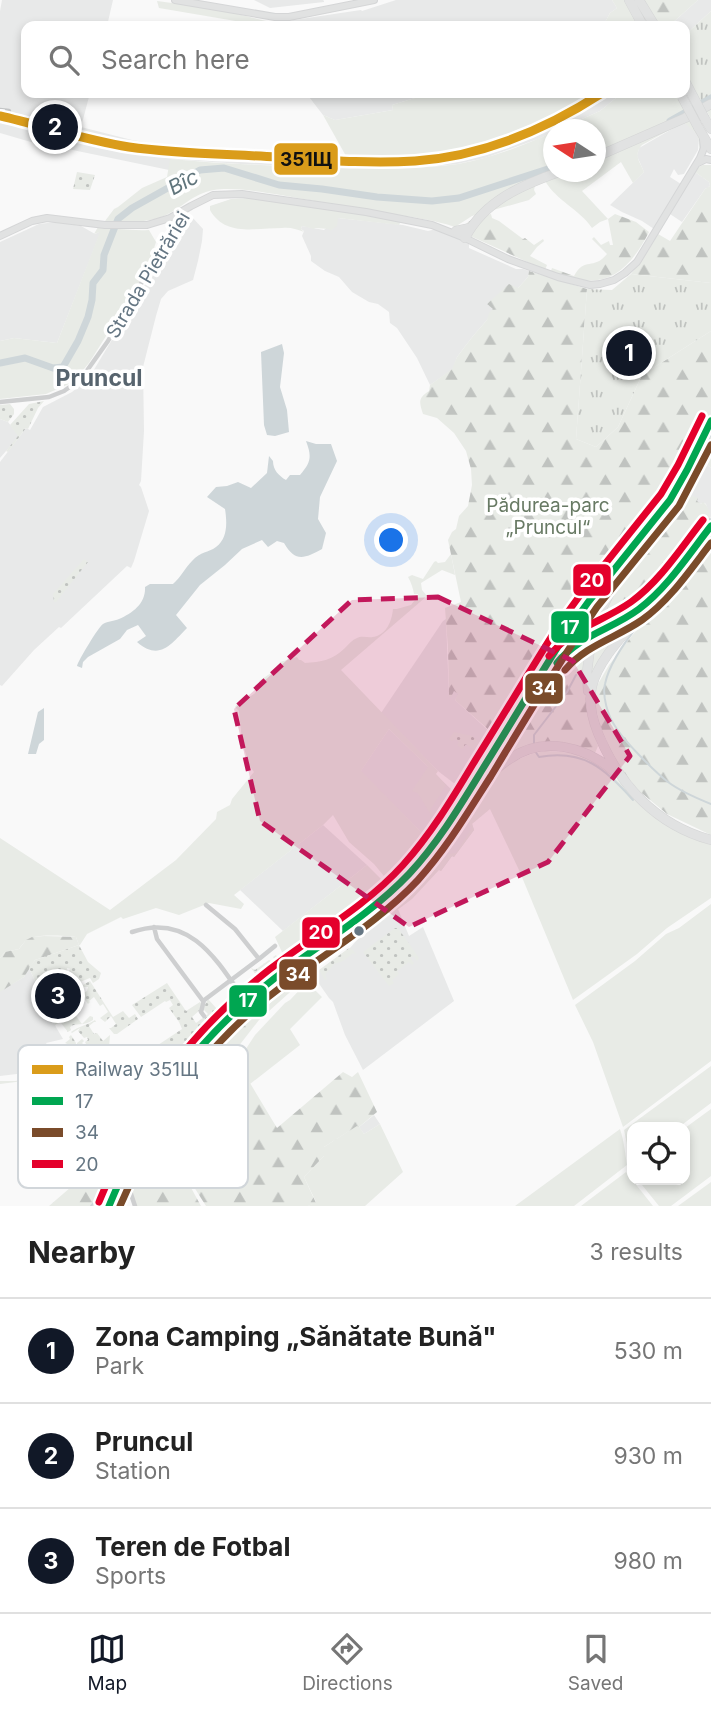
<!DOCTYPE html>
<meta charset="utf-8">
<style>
body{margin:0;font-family:Inter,sans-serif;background:#f2f2f2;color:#222}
.controls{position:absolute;right:21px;bottom:21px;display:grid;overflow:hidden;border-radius:14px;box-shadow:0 4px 10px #0003}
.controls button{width:63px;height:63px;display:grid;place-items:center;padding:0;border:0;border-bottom:2px solid #e0e0e0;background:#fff;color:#222;font:35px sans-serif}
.compass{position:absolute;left:543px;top:119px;width:63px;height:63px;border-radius:50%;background:#fff;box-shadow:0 4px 10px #0003;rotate:282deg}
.you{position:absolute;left:392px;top:541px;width:24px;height:24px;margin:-18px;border:5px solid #fff;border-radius:50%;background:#1a73e8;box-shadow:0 0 0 10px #1a73e833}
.badge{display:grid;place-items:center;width:46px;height:46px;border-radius:50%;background:#111827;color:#fff;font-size:23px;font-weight:700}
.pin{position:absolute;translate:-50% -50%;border:4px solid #fff;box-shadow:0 2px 7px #0006}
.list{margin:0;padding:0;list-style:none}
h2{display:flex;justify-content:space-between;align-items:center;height:91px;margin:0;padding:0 28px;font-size:30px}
h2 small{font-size:23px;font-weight:400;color:#767676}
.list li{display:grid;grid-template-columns:46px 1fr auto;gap:21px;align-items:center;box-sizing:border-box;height:105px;padding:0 28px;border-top:2px solid #e0e0e0}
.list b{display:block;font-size:26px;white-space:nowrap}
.list p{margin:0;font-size:23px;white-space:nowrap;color:#767676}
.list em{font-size:23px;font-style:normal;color:#767676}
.icon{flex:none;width:38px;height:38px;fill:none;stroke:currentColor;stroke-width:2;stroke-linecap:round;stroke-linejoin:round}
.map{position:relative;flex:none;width:711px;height:1206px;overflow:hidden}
.search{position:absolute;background:#fff;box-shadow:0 4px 10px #0003;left:21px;right:21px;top:21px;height:77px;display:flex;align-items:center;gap:18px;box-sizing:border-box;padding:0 24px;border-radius:14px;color:#767676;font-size:26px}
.sheet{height:406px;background:#fff}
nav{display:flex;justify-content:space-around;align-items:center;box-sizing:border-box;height:98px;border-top:2px solid #e0e0e0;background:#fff;font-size:19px;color:#767676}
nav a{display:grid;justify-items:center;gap:4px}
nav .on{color:#111827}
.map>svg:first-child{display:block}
.built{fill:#e8e9e9}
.grass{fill:#e8ebe6}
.forest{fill:url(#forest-firs)}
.park{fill:url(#park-tufts)}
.garden{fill:url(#garden-dots)}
.water{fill:#ced6d9}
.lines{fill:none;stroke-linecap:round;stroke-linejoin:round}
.stream{stroke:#ced6d9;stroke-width:2}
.river{stroke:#ced6d9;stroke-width:7}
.secondary-casing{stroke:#d5d6d7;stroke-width:8}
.highway-casing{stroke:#d5d6d6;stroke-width:10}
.street{stroke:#cecfd0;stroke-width:4.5}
.secondary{stroke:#e1e2e2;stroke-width:6}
.highway{stroke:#e1e2e2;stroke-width:9}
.rail-casing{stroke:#c3c5c6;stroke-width:4.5}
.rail{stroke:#fff;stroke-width:2;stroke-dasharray:5;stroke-linecap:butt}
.highway-bridge-casing{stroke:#d5d6d6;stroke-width:10;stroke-linecap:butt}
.highway-bridge{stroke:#e1e2e2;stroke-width:9}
.bus-1-casing{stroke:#fff;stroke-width:12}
.bus-2-casing{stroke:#fff;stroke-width:12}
.bus-3-casing{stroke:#fff;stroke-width:12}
.bus-1{stroke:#00a651;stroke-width:7}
.bus-2{stroke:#7a4b2a;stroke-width:7}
.bus-3{stroke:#e4002b;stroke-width:7}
.rail-1-casing{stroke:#fff;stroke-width:14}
.rail-1{stroke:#da9c1a;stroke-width:9}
.marked{fill:#c2185b;fill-opacity:0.2;stroke:#c2185b;stroke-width:5;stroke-dasharray:14 9;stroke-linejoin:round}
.bus-dot{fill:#657683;stroke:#fff;stroke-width:2.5}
.labels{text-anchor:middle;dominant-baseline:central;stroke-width:7;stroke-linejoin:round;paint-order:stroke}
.street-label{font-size:19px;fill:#657683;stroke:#fff}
.park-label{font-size:19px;fill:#687a64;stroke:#fff}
.water-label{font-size:21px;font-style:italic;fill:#60757c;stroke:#fff}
.quarter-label{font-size:23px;font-weight:bold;fill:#57646e;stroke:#fff}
.key{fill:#fff;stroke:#d1d6da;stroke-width:2}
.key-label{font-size:19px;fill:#657683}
.line-badge{stroke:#fff;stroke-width:2.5}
.badge-label{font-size:19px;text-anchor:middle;font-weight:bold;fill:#fff}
.pale-badge-label{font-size:19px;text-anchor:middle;font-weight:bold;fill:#111}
</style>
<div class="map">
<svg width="711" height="1206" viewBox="0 0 711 1206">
<defs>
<pattern id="forest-firs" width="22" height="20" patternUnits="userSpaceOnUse" patternTransform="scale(1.75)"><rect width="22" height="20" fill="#e8ebe6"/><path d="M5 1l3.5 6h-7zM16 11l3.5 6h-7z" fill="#c0c3c0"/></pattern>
<pattern id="park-tufts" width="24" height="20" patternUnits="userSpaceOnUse" patternTransform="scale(1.75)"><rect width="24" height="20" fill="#e8ebe6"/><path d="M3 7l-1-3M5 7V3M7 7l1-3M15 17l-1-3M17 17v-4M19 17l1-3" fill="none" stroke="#c0c3c0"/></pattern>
<pattern id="garden-dots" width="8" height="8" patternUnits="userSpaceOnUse" patternTransform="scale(1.75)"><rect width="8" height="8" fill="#e8ebe6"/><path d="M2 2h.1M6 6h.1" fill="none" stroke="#c0c3c0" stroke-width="1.8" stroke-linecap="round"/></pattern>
</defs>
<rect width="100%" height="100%" fill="#f9f9f9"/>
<path class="built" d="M2,0H113L107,26H26V93H90L81,127L132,140L186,149L324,156L402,157L550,119L590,93H622L600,111L559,129L554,130L553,132L538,139L485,158L457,164L427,167L378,168L241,164L171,159L169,170L63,148L48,147L0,133V11Z
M254,0H323L324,1V2L270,8Z
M396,0H612L617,8L610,13L603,26H275L274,23L354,11L361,10L362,11Z
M698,0H711V11L685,35V26H669Z
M306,93H431L392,105L393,110L335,120L323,115Z
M684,122L694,129L699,138L698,150L684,174L678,175L674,169L670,177L681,184L654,229L642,221L622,212L610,205L644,172L637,156L639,148Z
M695,172L709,182L710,186L705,189L682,222L670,214Z
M186,216L192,217L203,229L202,241L198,261L193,280L168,291L161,299L156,316L143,367L144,431L141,481L139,485L141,487L149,511L134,561L131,568L127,566L61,628L59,627L34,650L2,686L0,685V462L26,428L30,430L43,407L72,392L89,378Z
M338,218L403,225L428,231L436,229L469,244V248L516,269H523L529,271L528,277L518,288L488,305L494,309L487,320L473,336L457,357L453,369L430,385L417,358L397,328L390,323L389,312L378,304L369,302L352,292L339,277L325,271L311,261V256L302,236L304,231L301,229L302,226L324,230Z
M56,222L81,226L95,234L101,231L57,343L14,338L0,341V242L39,224Z
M0,419L8,422L19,436L0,458Z
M703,452L706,464L711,468V519L706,504L703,502L701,504L696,501L673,502Z
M446,619L449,696L454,691L459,694L455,700L490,732L482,744L489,750L464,791L438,771L381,713L443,621Z
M389,729L454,792L425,836L360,772Z
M466,814L470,817L474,830L454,857L452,856L441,871L431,865Z
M323,825L367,865L283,931L240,890Z
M398,909L409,936L423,927L454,1001L363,1070L345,1035L333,1002L329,998L313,975L350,948L357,940Z
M29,968L56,1027L63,1039L46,1043L53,1054L51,1057V1061L103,1056L112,1057L123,1062L124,1064L123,1068L115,1072L83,1066L0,1076V991L24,977Z
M374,1115L380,1124L364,1134L359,1127Z"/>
<path class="grass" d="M612,0H625L640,26H603L610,13L617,8Z
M157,1L217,9L274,23L275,26H265L159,8Z
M431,93H590C577,101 564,111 550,119C487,154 416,157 346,156L323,115L335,120L393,110L392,105Z
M622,93H676L697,131L701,146L699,151C700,133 696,134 684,122L642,145C633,155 640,162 644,172L633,183L621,162L582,191L608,219L600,222L592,228C579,209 557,201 545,181L535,186L534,190L536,194L529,200L472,216L455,227C435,220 411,217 388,213C362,209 336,205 309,200C284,196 239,186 214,190C193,194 184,206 168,214C148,224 126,222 105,221L114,209L118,207L142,188L167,177L170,159C223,164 277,166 330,167C372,168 416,170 458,164C491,158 523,146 553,132L554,172H596V130L559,129L600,111Z
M247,198L289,203L399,220L400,223L399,225L338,218L337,226L330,231L329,229L315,228L314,229L302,226L301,229L304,232C296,229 290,227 282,228C256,228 225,237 210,210V206L231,199Z
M98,227C115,228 131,231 149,230L156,242L150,261L137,287L89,363L79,375L69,384L46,394L0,399V341L14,338L57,343L100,232L94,234Z
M451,554L455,575L442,570L421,583L422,590L427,596L341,670L438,771L436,774L446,785L430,810L432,814L431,815L418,793L412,791L428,767L389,729L361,771L424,835L426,834L431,838V840L393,882L388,881L374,864L349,842L333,815L323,825L234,895L244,904L241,909L209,903L179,915L156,908L123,919L121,917L87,934L80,945H79L76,937C63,936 37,933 27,940C24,942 21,946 19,949L5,952L0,958V838L110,910L176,860L216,819L217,812L230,805L232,799L254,772L249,765V761C241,746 241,728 239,711L235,707C244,693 258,701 259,681L277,669L280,662L297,657L299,660H301L305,663C321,662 333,660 345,648C349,644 352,640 357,638C362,635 367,638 373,637C387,635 392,620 393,609H397L411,605L418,596V594H414C413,588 411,582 408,577L412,575L423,579L434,562L436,561L438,563L445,562Z
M628,555L591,631L547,671L572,629Z
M635,617L600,659L591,674L594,649L597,635Z
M545,751C572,751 595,757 614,777C625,787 633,799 644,809C664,826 686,837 711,845V898L667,928L637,954L573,1000L519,870L490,809L472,824L474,830L454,857L452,856L441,871L439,870L412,899L357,940L355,939V934L362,931L363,927L395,902L404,891L415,882L438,856L445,859L449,854L456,853L472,828L467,821H464L456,830C478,793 500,758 545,751Z
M367,865L385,883V889L329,934C319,936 317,941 310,947C304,953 297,957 291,962L287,963L275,937Z
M711,904V1061L623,1127L593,1042L575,1005L635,961L666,934L679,928Z
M345,942L347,944L318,966L315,965L316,961L336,945Z
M309,980L313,988L322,997L290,1029L300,1045L250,1084L247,1079L233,1089L227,1078L255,1035L285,1003L290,1000Z
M66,986L71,996L69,998L50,1006L45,996Z
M205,1031L206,1033L175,1072L168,1075L181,1060L179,1057Z
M711,1066V1103L679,1127H632L631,1163L624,1130Z
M85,1071L108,1075L111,1076L108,1078L98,1074L87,1073L0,1084V1081H15Z
M711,1109V1176L671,1206H659L638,1180H685V1128Z
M380,1124L403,1172L365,1206H308L316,1202L304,1177L324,1156V1147L358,1125L364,1134Z
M620,1129C624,1141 625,1152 627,1165L574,1206H515Z
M626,1172L653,1206H581Z
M711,1182V1206H678Z"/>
<path class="forest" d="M641,0H698L669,26H657Z
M703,165H711V283L631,274L648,251L658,234L670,241L705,189L710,186L709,182L695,172L699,167Z
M491,214L492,218L499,221L523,239L525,238L534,245L543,239L544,241L537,247L530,256L547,265L545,270L466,234L464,226C471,218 481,216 491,214Z
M615,214L636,222L649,232C626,277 600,293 551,271L552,268L574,276C585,256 593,271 607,254L592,239L594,237L601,245L609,241L610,245H613L608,219Z
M529,271L587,289L576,439L596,447L618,427L642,375L711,331V414L676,487L617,562L607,571L494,740L487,736L490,731L455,700L458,694L454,691L451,697L449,696L448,648L445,608L461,602L448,540L452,532L456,529L459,516L468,506L472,485L471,469L466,451L454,433L437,418L423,414C419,402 418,398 429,391L430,385L452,369L457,357L473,336L487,320L489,313L493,309L487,304L509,284L518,288L528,277Z
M711,430V468C697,458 705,442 711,430Z
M698,459C704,474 693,488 679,494Z
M693,496L698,498L697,501L701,504L703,502C708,505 711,514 710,521L643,602L633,610L599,628C603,598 635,561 652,536C659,525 666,514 673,502Z
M711,535V835L667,814L638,790L622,770L613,756L600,725L594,700L595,689L609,665Z
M589,639L585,692L589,719L598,746L595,753L558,743L498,763L556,669Z
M44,936L76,937L79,945L35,960L24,977L0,992V958L5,952L19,949L26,940L32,937Z
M306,969L308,976L259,1020L231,1056L183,1145L179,1158L183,1173L201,1206H136L130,1187C139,1168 146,1147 157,1129C195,1065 245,1011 306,969Z
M343,1072L352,1077L358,1072L377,1112L359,1127L357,1126L324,1147V1156L304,1177L316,1203L308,1206H206C199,1194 188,1180 185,1167C181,1146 215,1097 227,1078L233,1089L247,1078L277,1128Z
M90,1098L79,1117L108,1163L106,1172L112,1182L103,1206H49L100,1162L73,1112Z"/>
<path class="park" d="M711,11V119L685,72V35Z
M631,274L711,283V331L642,375L618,427L596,447L576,439L587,289L612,290Z"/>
<path class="garden" d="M77,172L95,175L90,190L73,189Z
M44,401L38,408L28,429L26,428L8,452L6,451L18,436L10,425L29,404Z
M10,404L14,409V414L8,422L0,419V405Z
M84,559L88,562L56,602H54L53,594Z
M454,732L472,736L481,744L483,742L490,748L486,753L477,752L466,744L462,749L457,745L459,742L455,739L452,741L449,739Z
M452,795L458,799L437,833H433L429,830Z
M395,928H398L419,958L417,961L414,956L410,958L414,963L412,965L409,962L397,971L399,974L392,980L394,983L389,986L363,952Z
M79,945L88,962L101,973L99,979L93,983L90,978L80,982L72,988L69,970L71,969L67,968L69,988L72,996H71L66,986L45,996L50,1006L69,998L76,1005L68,1009L73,1017L76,1016L82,1024L90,1016L93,1017V1020C84,1027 75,1022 70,1027L71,1030L68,1032L61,1023L69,1017L55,1025L29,968L35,960Z
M349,948L352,949L357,955L353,953L343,961L334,964L325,975L327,979L325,980L319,970Z
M276,955L280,962L278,971L246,996H244L234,980L243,991L259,979L251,968L255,970L269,960L273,962L275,960L273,957Z
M90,981L113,1017L123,1011L129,1018L135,1014L138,1019L117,1034H114L109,1028H111L116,1024L111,1016L105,1022L100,1018L108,1012L103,1004L100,1006L94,997L89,1001L90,1002L88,1004L84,998L78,1001L75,999L76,997L87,991L88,987H84L80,989L78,988L75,990L76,993L74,995L72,991Z
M167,983L186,1011L200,1002L202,1004L200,1010L192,1017L196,1023L208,1014L203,1009L208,999L217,1009L237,995L229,984L241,998V1000L211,1028L207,1025L169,1063L159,1048L158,1045L182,1029L179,1022L169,1008L173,1005L170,1000L166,1002L165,1001L141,1017L132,1005Z
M95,1020L96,1022H94L89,1026L94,1034L97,1033L103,1041L110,1035L109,1047L104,1045L103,1048L92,1044L90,1048C80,1048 73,1047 65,1043L70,1039L69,1037L71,1035L76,1043L75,1047L77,1045V1043L82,1039L84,1041L82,1043L84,1045L86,1044L85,1042L88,1040L87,1037L84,1038L78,1031L80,1028L72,1033L71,1032C79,1026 87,1025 95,1020Z"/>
<path class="water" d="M282,344L284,353L280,387L287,410L289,432L275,436L267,435L264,425L261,352Z
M306,441L316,444H331L337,461L320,497L318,519L326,533L322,549C304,559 295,562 284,543L277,541L268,547L262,540L242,549L225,565L200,585L176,615L187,628C172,643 160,662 137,642L146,636L138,625L127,630L120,639L88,657L83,662L82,668L77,666C78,661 99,626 103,624C108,621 114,621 119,619C133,613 146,603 145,587L150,584H173C181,577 185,568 192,561C201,551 208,553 216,547C228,538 227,522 225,509L207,497L216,487L227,486L238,482L251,488L267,473L269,456L273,461C273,470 279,476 286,480L290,475H300C311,462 312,457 306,441Z
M44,708V740L39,744L36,754H28L38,712Z"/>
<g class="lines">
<path class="stream" d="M707,442L711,434
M692,470L697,461
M680,493L689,475
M630,573L673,503
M651,592L710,519
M652,607L663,592
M640,623C627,639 609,664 605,684C602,696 608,716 615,726C623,740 655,772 668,782C680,791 696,798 711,804
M534,745V735L567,692L576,675
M535,751L539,757C583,749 605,768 633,800
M245,994L279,968
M168,1074L179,1066L205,1033L240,999
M91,1206L115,1176L137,1131L165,1080"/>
<path class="river" d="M670,121L711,98
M0,363L25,358L53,368L63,367L78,341L88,317L92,300L93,283L103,270L104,255L118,219L132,208L200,170L224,168L279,185L322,189L377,197L432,201L459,198L554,167"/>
<defs>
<path id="secondary" d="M175,0L275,17H289L374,0
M698,163L706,159L711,160
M0,236L32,221L47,218L105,225H147L170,218L191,206L213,195L242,194L366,212L432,225L465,238L508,259L558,277L590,285L600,284L614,280L625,273L637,262L700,158L704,148L703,140"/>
<path id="highway" d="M629,0L643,26
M639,0L655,26
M705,119L711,129
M698,127L711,149
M596,157L685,118L711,104
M456,231L470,228
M465,238C484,201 522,185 559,172
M663,511L687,470L711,421
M660,590L711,526
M647,607C628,631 600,656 592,686C588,702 592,718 598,733C619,785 656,825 711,840
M598,617L613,586L642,544
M541,684C554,664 570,646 591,635C604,628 617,623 630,615C642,608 652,597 663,587
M588,691L587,672L590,648
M478,785C488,777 497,767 508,760C542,735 585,746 615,772
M109,1206C120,1180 131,1154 144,1129C173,1076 212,1029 259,991C308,951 365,920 409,874C441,839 465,797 490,757C517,713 543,669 571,626L589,601L666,506"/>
</defs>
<use href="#secondary" class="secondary-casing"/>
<use href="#highway" class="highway-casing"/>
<path class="street" d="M0,402L49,397L64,391L81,379L108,341L176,223L185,210
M154,927L157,939L203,1001L259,959L235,929L206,905
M132,932C190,912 217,960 245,1001
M259,959L275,946
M204,1016L201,1012L204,1000
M124,1185L131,1194L135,1206"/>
<use href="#secondary" class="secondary"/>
<use href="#highway" class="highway"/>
<defs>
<path id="rail" d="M0,110L9,111"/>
</defs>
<use href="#rail" class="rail-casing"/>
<use href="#rail" class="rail"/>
<defs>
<path id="highway-bridge" d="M685,81L705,119
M682,97L698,127
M590,648L598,617"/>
</defs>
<use href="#highway-bridge" class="highway-bridge-casing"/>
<use href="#highway-bridge" class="highway-bridge"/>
<defs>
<path id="bus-1" d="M557,663C581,634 611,630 639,609C668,587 689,554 711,526
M109,1206C120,1180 131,1154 144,1129C176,1069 222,1019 275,978C320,944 370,915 409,874C438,843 460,806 482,770C512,722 540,674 571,626L589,601L670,500L687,470L711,421"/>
<path id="bus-2" d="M565,670C586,645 616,638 642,620C670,600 690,570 711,543
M120,1206C131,1182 141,1157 153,1134C186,1075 231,1024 285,984C330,950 380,921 418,880C447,848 468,812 491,776C520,728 549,679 580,632L597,607L679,506L711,445"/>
<path id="bus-3" d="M549,656C574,626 601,623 631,602C660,581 681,548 703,520
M99,1202C110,1176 121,1149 135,1125C168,1063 215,1012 270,969C314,935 365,907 403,865C431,834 452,799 473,764C503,716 532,667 562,620L581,594L661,494L678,465L702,416"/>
</defs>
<use href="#bus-1" class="bus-1-casing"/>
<use href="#bus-2" class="bus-2-casing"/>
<use href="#bus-3" class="bus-3-casing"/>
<use href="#bus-1" class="bus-1"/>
<use href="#bus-2" class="bus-2"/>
<use href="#bus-3" class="bus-3"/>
<defs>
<path id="rail-1" d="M0,116C43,126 85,140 129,147C178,154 228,154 277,157C323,160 369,164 415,161C484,156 545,130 602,93"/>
</defs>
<use href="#rail-1" class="rail-1-casing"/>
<use href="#rail-1" class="rail-1"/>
</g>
<path class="marked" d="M438,597L573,661L630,756L548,862L409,927L260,821L234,709L352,600Z"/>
<circle class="bus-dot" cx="359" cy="931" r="6"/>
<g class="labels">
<g class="street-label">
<text transform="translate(148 275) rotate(-59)">Strada Pietrăriei</text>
</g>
<g class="park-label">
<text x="548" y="505">Pădurea-parc<tspan x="548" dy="22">„Pruncul“</tspan></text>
</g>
<g class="water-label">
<text transform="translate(183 182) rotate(-28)">Bîc</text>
</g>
<g class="quarter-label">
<text x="99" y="378">Pruncul</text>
</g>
</g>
<rect x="18" y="1045" width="230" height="143" rx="10" class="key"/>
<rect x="32" y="1065" width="31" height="9" fill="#da9c1a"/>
<rect x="32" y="1097" width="31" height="8" fill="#00a651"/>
<rect x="32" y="1128" width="31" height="9" fill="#7a4b2a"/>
<rect x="32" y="1160" width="31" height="8" fill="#e4002b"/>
<g class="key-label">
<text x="75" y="1076">Railway 351Щ</text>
<text x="75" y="1108">17</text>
<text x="75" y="1139">34</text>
<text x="75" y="1171">20</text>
</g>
<g class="line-badge">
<rect x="273" y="142" width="66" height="34" rx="7" fill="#da9c1a"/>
<rect x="572" y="563" width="40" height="34" rx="7" fill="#e4002b"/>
<rect x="550" y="610" width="40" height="34" rx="7" fill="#00a651"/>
<rect x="524" y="672" width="40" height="33" rx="7" fill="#7a4b2a"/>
<rect x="301" y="916" width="40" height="33" rx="7" fill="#e4002b"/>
<rect x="278" y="958" width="40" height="33" rx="7" fill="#7a4b2a"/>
<rect x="228" y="984" width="40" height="34" rx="7" fill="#00a651"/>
</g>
<g class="badge-label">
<text x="592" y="587">20</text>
<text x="570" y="634">17</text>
<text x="544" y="695">34</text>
<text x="321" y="939">20</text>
<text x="298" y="981">34</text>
<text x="248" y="1007">17</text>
</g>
<g class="pale-badge-label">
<text x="306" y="166">351Щ</text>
</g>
</svg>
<div class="controls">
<button><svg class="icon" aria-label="locate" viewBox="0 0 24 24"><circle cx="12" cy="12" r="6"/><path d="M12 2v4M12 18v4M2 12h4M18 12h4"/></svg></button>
</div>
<svg class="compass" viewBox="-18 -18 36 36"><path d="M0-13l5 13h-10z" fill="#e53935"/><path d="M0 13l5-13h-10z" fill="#767676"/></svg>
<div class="you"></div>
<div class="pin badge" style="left:629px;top:353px">1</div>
<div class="pin badge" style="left:55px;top:127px">2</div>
<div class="pin badge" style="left:58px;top:996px">3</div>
<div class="search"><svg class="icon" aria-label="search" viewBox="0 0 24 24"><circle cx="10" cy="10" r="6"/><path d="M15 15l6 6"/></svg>Search here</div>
</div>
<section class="sheet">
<h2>Nearby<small>3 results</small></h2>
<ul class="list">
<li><span class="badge">1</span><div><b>Zona Camping „Sănătate Bună&quot;</b><p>Park</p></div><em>530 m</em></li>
<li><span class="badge">2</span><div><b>Pruncul</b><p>Station</p></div><em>930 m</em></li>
<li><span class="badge">3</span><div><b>Teren de Fotbal</b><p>Sports</p></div><em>980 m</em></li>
</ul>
</section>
<nav>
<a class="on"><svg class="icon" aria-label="map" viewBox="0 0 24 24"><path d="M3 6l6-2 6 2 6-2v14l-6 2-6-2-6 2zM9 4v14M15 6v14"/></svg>Map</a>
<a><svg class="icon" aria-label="directions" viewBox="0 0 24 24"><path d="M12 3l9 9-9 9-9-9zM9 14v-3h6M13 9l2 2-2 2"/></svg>Directions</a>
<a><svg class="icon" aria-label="saved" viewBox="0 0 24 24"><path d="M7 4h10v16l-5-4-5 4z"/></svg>Saved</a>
</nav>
